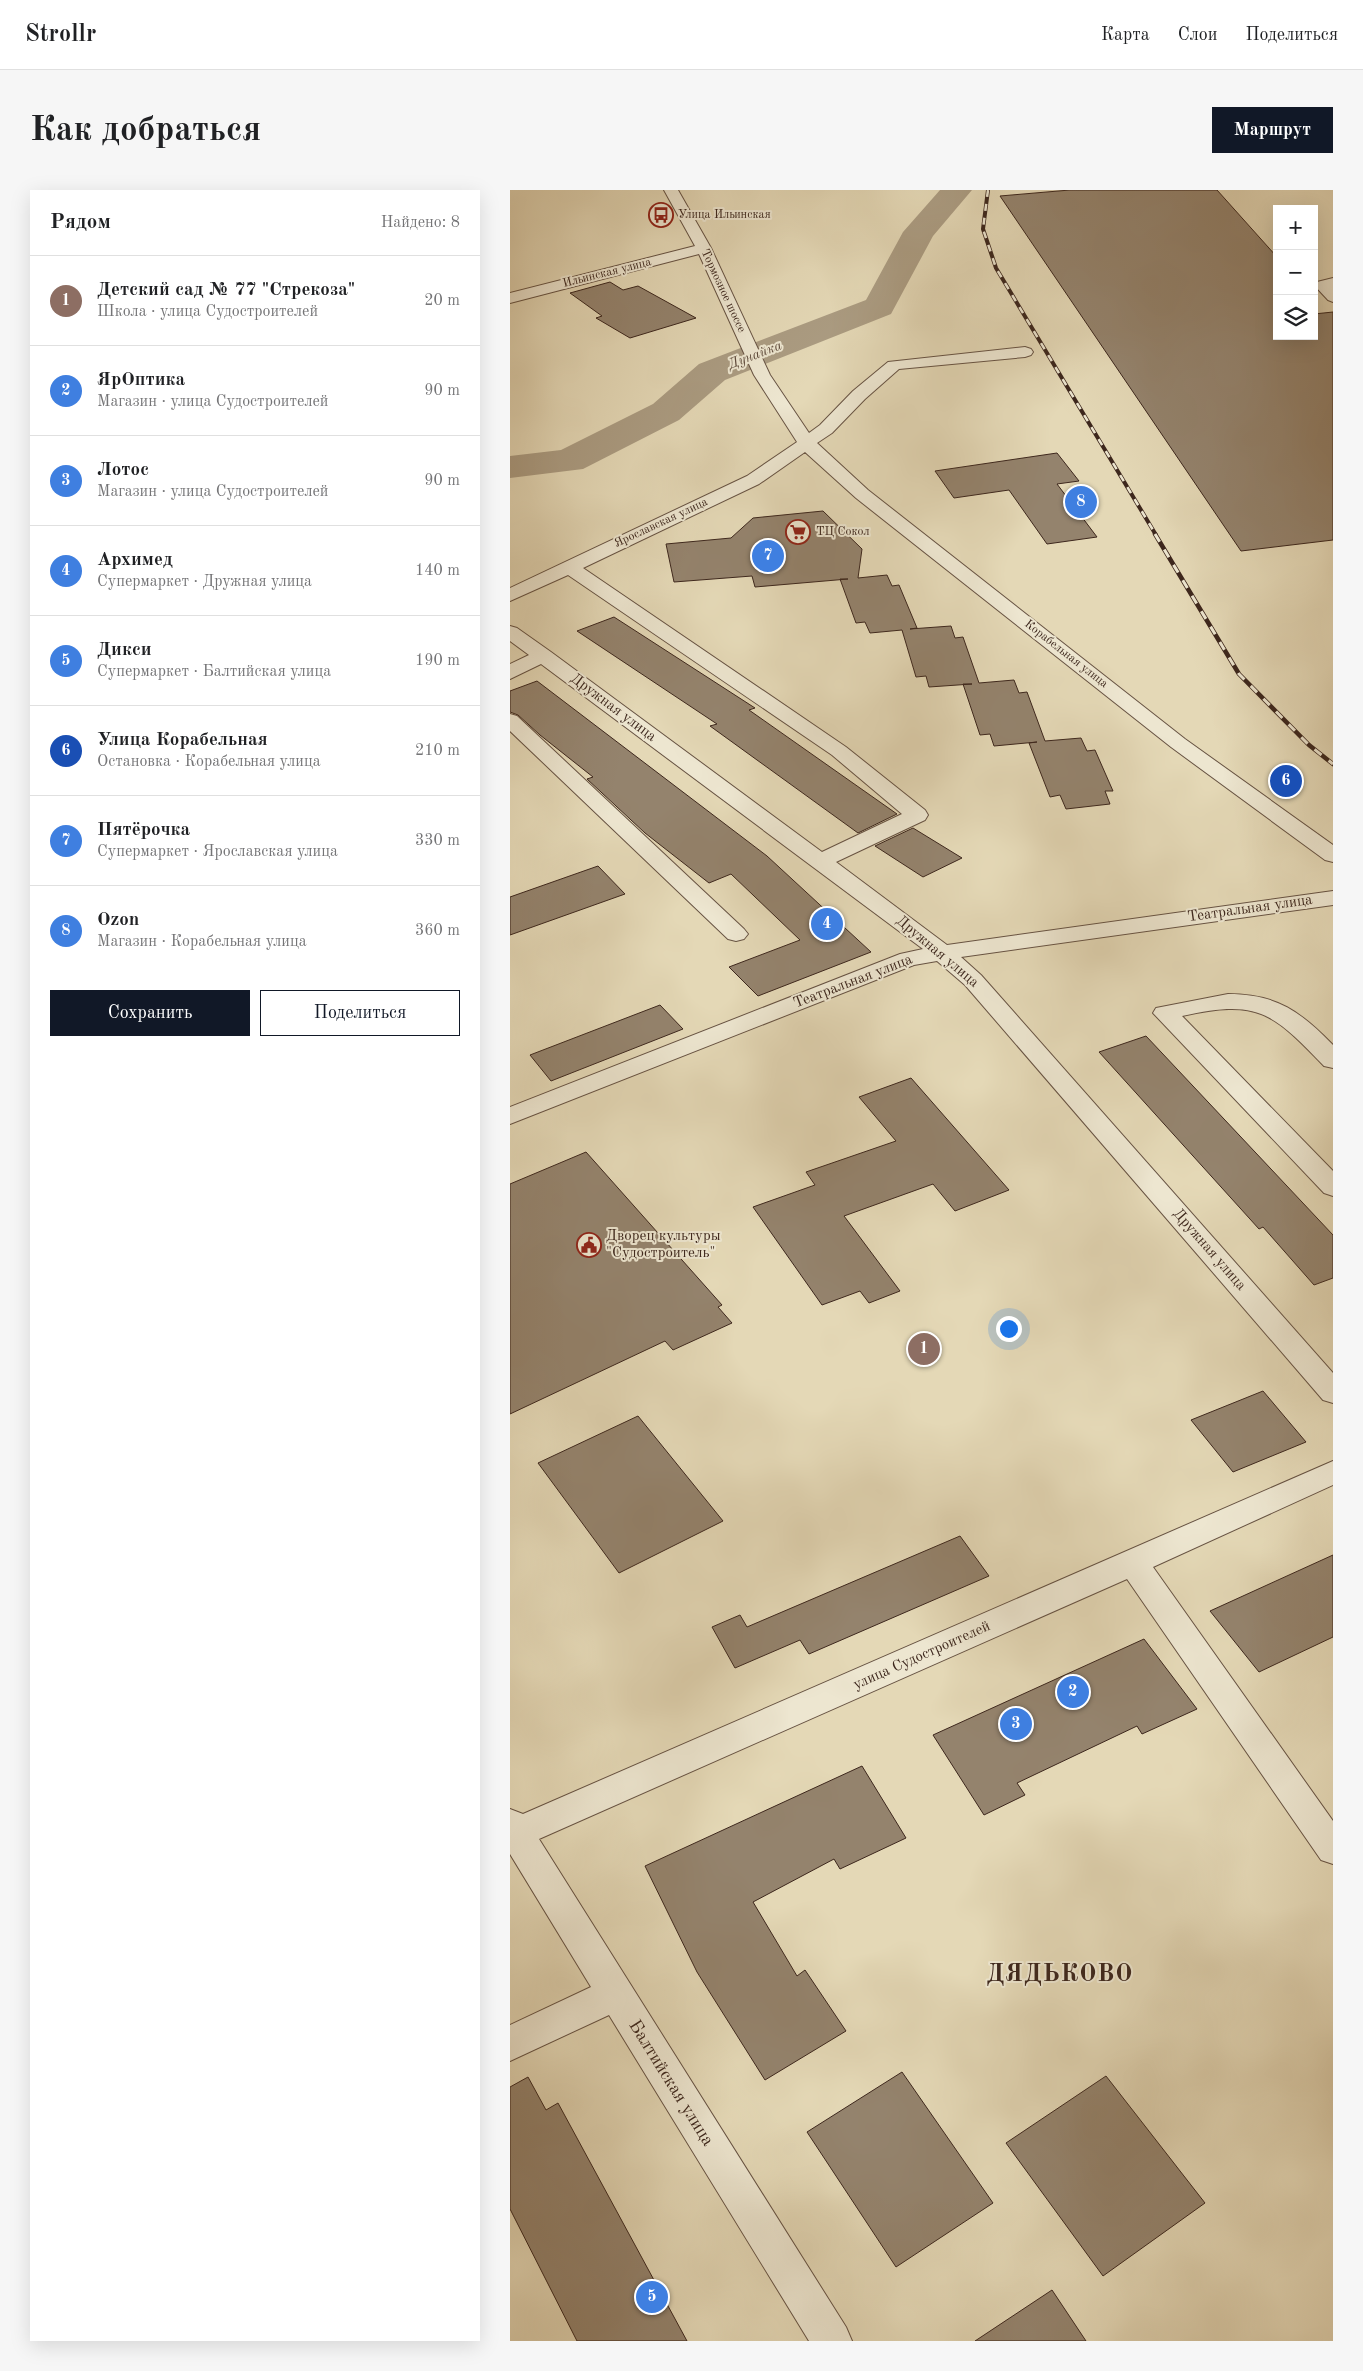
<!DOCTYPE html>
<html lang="ru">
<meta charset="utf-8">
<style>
body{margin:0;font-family:"Old Standard TT",serif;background:#f6f6f6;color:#202124}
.controls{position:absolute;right:15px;top:15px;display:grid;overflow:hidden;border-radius:0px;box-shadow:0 5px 20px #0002}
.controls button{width:45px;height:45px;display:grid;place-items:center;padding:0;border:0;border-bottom:1px solid #e0e0e0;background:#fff;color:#202124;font:25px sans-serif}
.you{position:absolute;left:498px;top:1138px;width:18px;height:18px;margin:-12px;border:4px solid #fff;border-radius:50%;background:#1a73e8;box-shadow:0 0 0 8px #1a73e833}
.badge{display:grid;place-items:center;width:32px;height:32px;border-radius:50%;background:#111827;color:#fff;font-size:16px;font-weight:700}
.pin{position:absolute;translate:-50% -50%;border:2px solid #fff;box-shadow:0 1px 5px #0006}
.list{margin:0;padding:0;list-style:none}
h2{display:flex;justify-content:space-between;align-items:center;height:65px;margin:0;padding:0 20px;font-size:21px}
h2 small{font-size:16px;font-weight:400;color:#757577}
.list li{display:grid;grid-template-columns:32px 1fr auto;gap:15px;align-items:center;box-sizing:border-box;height:90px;padding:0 20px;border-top:1px solid #e0e0e0}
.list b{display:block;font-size:19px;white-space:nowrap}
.list p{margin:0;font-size:16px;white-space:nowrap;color:#757577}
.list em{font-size:16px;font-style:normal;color:#757577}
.actions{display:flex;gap:10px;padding:15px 20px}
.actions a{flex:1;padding:11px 0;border:1px solid #111827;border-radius:0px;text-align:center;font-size:18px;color:#111827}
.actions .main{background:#111827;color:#fff}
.icon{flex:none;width:28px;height:28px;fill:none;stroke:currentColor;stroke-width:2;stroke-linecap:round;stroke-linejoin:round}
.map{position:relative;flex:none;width:823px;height:2151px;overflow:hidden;border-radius:0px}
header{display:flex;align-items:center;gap:30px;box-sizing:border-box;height:70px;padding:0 25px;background:#fff;border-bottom:1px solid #e0e0e0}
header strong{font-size:24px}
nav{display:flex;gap:28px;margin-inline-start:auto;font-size:18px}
.intro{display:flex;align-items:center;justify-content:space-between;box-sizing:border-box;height:120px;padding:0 30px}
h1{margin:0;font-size:35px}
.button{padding:12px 22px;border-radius:0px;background:#111827;color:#fff;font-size:18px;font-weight:700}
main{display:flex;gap:30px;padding:0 30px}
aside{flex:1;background:#fff;border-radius:0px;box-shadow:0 5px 20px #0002}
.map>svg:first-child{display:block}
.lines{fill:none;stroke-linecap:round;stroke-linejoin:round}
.river{fill:#ab9c82;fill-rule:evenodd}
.building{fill:#94836d;stroke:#3d271d}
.minor-casing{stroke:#675343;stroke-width:2}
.minor{fill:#ede6d0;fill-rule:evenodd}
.rail-far1-casing{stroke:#3d271d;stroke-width:4}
.rail-casing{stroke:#3d271d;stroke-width:4.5}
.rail-far1{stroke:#ede6d0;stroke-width:2.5;stroke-dasharray:7;stroke-linecap:butt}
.rail{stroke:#ede6d0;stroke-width:3;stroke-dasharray:9;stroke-linecap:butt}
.labels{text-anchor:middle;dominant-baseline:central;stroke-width:4;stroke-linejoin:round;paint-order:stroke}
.far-poi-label{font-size:12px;fill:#3d271d;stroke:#ede6d0;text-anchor:start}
.far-street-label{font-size:12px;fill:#3d271d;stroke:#ede6d0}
.far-water-label{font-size:14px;font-style:italic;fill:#5e4a3b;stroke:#ede6d0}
.street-label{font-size:15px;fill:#3d271d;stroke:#ede6d0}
.poi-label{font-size:15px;fill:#3d271d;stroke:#ede6d0;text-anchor:start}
.near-street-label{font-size:18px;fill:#3d271d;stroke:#ede6d0}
.near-district-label{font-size:24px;font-weight:bold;letter-spacing:1px;fill:#3d271d;stroke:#ede6d0}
</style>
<header>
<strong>Strollr</strong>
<nav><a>Карта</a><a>Слои</a><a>Поделиться</a></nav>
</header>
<div class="intro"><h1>Как добраться</h1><a class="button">Маршрут</a></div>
<main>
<aside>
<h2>Рядом<small>Найдено: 8</small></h2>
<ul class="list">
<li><span class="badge" style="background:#8d6e63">1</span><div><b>Детский сад № 77 &quot;Стрекоза&quot;</b><p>Школа · улица Судостроителей</p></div><em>20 m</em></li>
<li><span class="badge" style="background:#3f7fe0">2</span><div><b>ЯрОптика</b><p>Магазин · улица Судостроителей</p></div><em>90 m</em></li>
<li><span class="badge" style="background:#3f7fe0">3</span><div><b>Лотос</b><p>Магазин · улица Судостроителей</p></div><em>90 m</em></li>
<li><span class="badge" style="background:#3f7fe0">4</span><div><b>Архимед</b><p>Супермаркет · Дружная улица</p></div><em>140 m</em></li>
<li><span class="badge" style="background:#3f7fe0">5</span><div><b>Дикси</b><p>Супермаркет · Балтийская улица</p></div><em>190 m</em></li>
<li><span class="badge" style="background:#1a4fb4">6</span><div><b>Улица Корабельная</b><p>Остановка · Корабельная улица</p></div><em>210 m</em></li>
<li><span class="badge" style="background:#3f7fe0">7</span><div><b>Пятёрочка</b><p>Супермаркет · Ярославская улица</p></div><em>330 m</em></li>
<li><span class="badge" style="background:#3f7fe0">8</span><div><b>Ozon</b><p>Магазин · Корабельная улица</p></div><em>360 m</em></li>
</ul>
<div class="actions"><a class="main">Сохранить</a><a>Поделиться</a></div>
</aside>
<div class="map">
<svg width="823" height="2151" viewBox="0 0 823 2151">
<rect width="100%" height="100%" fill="#e4d8b6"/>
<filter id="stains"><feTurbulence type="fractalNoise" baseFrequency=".004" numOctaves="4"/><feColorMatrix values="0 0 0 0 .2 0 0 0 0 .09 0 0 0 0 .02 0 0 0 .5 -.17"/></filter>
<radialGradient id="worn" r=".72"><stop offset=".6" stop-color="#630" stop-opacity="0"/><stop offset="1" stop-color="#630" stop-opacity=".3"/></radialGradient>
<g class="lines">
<path class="river" d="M430,0H462L423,46L381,124L215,190L169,230L73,279L0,288V266L51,260L143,214L189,174L356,110L393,42Z"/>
</g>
<path class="building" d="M560,0H707L767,67V146H804V124L823,122V350L731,361L490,6Z
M100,92L113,100L128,96L186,128L120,148L86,128L92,126L60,103Z
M547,263L569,291L547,294L587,347L537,354L499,300L444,308L425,281Z
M313,321L352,359L348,388L377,385L382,396L389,395L407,438L400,439L441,436L445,448L453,447L469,493L504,490L509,503L517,502L535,551L571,548L577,561L585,560L603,601H595L600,614L556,619L550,605L540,607L519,553L527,552L484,556L480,544L470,545L453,494H462L419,497L416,486L406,487L392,440L360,443L355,432L346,433L330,389H338L245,397L242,386L164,392L156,354L221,348L243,328Z
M104,427L245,518L239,520L387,624L348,643L200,536L207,534L67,441Z
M27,491L257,666L361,762L248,806L219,777L290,750L221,684L199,693L135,643L77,589L83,587L30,545L8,525L0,522V501Z
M403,638L452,668L413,687L365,656Z
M88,676L115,704L0,745V707Z
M150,815L173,839L41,891L20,865Z
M636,846L823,1045V1088L804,1095L753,1037L749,1039L589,862Z
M401,888L499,1000L445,1021L423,994L334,1026L390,1101L359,1113L350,1101L312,1115L243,1017L305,995L296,982L386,951L349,907Z
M76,962L212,1115L208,1117L222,1133L163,1160L155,1151L0,1224V994Z
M753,1201L796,1252L723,1282L681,1230Z
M128,1226L213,1331L109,1383L28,1273Z
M450,1346L479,1386L299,1464L290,1450L225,1478L202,1437L230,1425L237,1437Z
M823,1365V1447L749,1482L700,1421Z
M634,1449L687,1519L632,1544L627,1536L507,1593L515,1605L474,1625L423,1545Z
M352,1576L396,1648L330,1679L324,1669L243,1712L287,1786L295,1780L336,1841L255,1890L187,1782L135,1676Z
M392,1882L483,2013L386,2077L297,1942Z
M596,1886L695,2013L593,2086L496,1953Z
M18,1887L36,1920L48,1913L177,2151H67L0,2019V1897Z
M542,2100L576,2151H465Z"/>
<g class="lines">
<defs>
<path id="minor" d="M154,0H168L201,58L260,185L299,243L310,235L343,201L378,172L515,157L521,159L523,162L521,165L515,167L389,179L355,209L322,243L307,253L358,300L675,549L823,655V672L815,670L661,557L346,308L295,262L249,294L73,378L336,557L415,620L418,625L415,630L326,672L437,755L823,701V715L451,767L471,785L823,1183V1213L813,1210L455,795L427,771L404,775L0,934V917L390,764L413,759L31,474L0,489V474L19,465L0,451V436L7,438L41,462L312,662L392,624L322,565L58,385L0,411V398L237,286L287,252L244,185L189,64L0,113V103L185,56Z
M823,88V112L818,110L804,95L807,92Z
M0,524L7,526L234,739L238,744L234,749L226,751L218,749L0,541Z
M718,804C767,804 791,822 823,855V878L814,876C762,822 748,809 672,826L823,981V1006L814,1003L643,823L646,818Z
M823,1271V1295L643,1377L823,1631V1674L811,1670L617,1389L29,1649L336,2137L342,2151H299L99,1825L0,1871V1835L81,1797L0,1664V1619L13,1624Z"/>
</defs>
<use href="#minor" class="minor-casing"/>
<use href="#minor" class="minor"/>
<defs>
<path id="rail-far1" d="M478,0L473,39L486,78L646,345"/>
<path id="rail" d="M645,344L729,484L799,555L823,574"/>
</defs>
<use href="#rail-far1" class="rail-far1-casing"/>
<use href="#rail" class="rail-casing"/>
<use href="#rail-far1" class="rail-far1"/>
<use href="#rail" class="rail"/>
</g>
<defs>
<symbol id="bus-ring" viewBox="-11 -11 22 22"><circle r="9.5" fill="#ede6d0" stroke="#8f2418" stroke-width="1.5"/><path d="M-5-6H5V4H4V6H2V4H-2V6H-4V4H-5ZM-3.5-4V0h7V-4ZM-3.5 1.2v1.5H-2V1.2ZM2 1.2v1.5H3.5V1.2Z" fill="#8f2418"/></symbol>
<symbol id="supermarket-ring" viewBox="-11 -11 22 22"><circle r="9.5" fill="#ede6d0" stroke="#8f2418" stroke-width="1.5"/><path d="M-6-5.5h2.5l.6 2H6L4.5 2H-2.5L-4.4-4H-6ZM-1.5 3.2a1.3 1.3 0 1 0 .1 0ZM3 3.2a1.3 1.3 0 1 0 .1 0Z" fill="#8f2418"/></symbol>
<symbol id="civic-ring" viewBox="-11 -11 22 22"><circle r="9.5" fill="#ede6d0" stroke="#8f2418" stroke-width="1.5"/><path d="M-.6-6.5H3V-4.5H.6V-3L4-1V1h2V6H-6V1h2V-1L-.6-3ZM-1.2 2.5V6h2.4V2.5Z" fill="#8f2418"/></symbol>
</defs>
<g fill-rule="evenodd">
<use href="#bus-ring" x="137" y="11" width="28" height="28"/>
<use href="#supermarket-ring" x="274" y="328" width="28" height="28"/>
<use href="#civic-ring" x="65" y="1041" width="28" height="28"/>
</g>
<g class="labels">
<g class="far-poi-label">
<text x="168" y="25">Улица Ильинская</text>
<text x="306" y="342">ТЦ Сокол</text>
</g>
<g class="far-street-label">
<text transform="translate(97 83) rotate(-14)">Ильинская улица</text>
<text transform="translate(213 101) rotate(65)">Тормозное шоссе</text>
<text transform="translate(151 333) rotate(-25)">Ярославская улица</text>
<text transform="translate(556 464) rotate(38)">Корабельная улица</text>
</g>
<g class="far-water-label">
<text transform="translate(245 165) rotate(-21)">Дунайка</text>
</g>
<g class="street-label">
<text transform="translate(103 518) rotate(37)">Дружная улица</text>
<text transform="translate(740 719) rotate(-8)">Театральная улица</text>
<text transform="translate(427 762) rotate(40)">Дружная улица</text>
<text transform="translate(343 792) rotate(-21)">Театральная улица</text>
<text transform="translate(699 1060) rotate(49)">Дружная улица</text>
<text transform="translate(412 1466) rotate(-24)">улица Судостроителей</text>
</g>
<g class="poi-label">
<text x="96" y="1046">Дворец культуры<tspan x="96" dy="17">"Судостроитель"</tspan></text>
</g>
<g class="near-street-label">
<text transform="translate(161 1893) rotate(58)">Балтийская улица</text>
</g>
<g class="near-district-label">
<text x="550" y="1785">ДЯДЬКОВО</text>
</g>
</g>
<rect width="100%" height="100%" filter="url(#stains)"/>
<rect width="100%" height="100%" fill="url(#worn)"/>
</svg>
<div class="controls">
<button>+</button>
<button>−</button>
<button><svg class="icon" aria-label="layers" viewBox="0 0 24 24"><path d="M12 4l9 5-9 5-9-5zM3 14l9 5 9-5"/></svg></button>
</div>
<div class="you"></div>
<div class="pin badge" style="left:414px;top:1159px;background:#8d6e63">1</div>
<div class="pin badge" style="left:563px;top:1502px;background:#3f7fe0">2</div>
<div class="pin badge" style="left:506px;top:1534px;background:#3f7fe0">3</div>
<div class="pin badge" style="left:317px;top:734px;background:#3f7fe0">4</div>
<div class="pin badge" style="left:142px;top:2107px;background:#3f7fe0">5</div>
<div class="pin badge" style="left:776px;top:591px;background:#1a4fb4">6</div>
<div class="pin badge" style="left:258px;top:366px;background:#3f7fe0">7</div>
<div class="pin badge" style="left:571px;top:312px;background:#3f7fe0">8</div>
</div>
</main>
